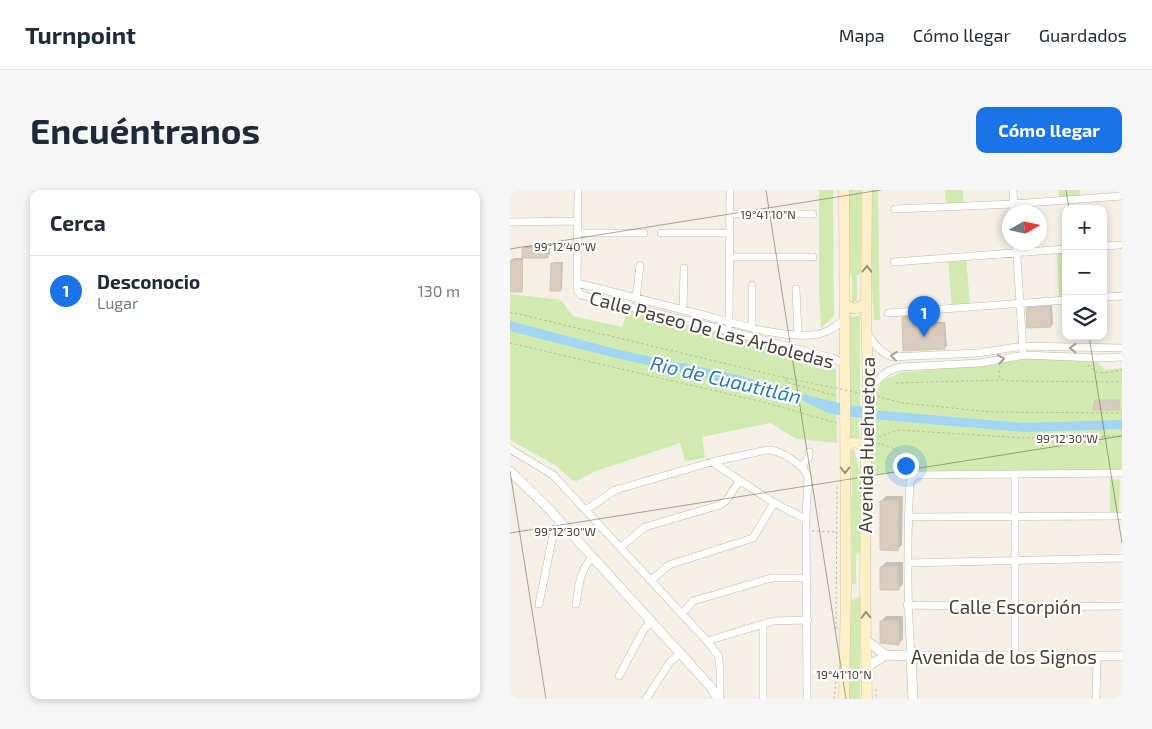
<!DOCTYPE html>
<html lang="es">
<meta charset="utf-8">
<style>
body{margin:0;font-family:"Exo 2",sans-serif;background:#f6f6f7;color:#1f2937}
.controls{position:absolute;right:15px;top:15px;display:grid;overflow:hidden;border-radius:10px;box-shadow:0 2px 8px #0003}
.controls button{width:45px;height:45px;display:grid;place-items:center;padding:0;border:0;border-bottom:1px solid #e0e1e3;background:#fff;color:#1f2937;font:25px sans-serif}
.compass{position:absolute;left:492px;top:15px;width:45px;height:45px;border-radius:50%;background:#fff;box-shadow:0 2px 8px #0003;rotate:81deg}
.you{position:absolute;left:395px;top:275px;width:18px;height:18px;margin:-12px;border:4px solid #fff;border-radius:50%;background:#1a73e8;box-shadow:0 0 0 8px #1a73e833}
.badge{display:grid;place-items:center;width:32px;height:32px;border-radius:50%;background:#1a73e8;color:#fff;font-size:16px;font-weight:700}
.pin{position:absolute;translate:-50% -41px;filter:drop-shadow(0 1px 2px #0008)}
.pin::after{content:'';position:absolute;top:26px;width:18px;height:15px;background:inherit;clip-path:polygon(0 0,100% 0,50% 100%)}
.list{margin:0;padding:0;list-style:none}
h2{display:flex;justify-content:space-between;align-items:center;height:65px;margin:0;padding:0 20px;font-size:21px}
h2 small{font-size:16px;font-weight:400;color:#747a83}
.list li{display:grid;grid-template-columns:32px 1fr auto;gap:15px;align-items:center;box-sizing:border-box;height:70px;padding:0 20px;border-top:1px solid #e0e1e3}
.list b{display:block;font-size:19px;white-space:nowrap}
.list p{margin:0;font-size:16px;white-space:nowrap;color:#747a83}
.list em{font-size:16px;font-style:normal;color:#747a83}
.icon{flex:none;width:28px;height:28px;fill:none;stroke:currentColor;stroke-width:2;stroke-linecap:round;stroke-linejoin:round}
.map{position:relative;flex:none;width:612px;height:509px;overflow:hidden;border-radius:10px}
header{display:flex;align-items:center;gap:30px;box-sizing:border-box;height:70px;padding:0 25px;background:#fff;border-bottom:1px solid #e0e1e3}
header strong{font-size:24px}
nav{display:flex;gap:28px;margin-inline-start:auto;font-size:18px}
.intro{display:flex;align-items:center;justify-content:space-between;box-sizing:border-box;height:120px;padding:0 30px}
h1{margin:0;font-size:35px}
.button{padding:12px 22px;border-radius:10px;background:#1a73e8;color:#fff;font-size:18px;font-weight:700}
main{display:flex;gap:30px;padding:0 30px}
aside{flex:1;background:#fff;border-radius:10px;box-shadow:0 2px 8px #0003}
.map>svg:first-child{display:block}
.green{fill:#d1eaaf}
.water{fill:#a2d4f3}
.shadow{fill:#0003}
.building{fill:#d7ccbd;stroke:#d2c4af}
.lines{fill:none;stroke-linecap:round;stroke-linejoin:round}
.minor-casing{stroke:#c0b8aa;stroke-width:8}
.tertiary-casing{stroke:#c0b8aa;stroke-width:10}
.secondary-casing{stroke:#d6c496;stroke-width:11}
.path{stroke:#c3b49a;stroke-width:1;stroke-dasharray:2.5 2.5;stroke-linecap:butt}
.minor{stroke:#fff;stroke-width:7}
.tertiary{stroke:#fff;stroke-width:9}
.secondary{stroke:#fff0c7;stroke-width:10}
.path-bridge{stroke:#c3b49a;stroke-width:1;stroke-dasharray:2.5 2.5;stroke-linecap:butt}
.oneway{stroke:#9a9077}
.oneway2{stroke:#a4a09a}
.ticks{fill:none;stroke:#484136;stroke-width:1;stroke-opacity:0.45}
.labels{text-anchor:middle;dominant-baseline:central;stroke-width:4.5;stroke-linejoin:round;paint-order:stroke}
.street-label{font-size:19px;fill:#484136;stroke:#fff}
.water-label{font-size:20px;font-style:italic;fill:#297ab1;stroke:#fff}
.ticks-label{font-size:12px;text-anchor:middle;fill:#484136;stroke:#fff;stroke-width:4.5;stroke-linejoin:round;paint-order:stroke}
</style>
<header>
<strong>Turnpoint</strong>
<nav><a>Mapa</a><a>Cómo llegar</a><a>Guardados</a></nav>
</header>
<div class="intro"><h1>Encuéntranos</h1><a class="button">Cómo llegar</a></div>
<main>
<aside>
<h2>Cerca<small></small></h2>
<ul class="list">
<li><span class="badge">1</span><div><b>Desconocio</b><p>Lugar</p></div><em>130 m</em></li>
</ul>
</aside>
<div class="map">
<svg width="612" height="509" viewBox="0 0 612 509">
<rect width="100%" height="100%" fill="#f4f0e8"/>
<path class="green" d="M309,0H323L324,126L311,138L309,101Z
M339,0H351V82L347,86V111L342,112V87L338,77Z
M361,0H368L370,130H364L361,83Z
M435,0H453L454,15L436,16Z
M549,0H570V8L549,9Z
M547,61H556V108H549Z
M456,68L460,114L442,116L438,70Z
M0,104L51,110L63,126L112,137L118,120L317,171L326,180L327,253L287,249L260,233L192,247L195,268L175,271L170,253L86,281L65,292L45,275L0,250Z
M339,125L343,127L350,125V216L338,215Z
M522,168L587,172L595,180L612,178V280H502L360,284C361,253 359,220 371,191L393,182L431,179Z
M339,227L350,229L349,250L344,248L338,249Z
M344,259L350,283V362L346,365V393L344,395L342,394V349C336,340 336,312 342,304L341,261Z
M600,289L610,290L609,322L600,323Z
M350,407V509H338V408L343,410Z"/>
<path class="water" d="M0,131L109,160L227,185L292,204L338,215L350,216L363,220L512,233L612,230V239L514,242L339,227L318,223L290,209L106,168L0,141Z"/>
<path class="shadow" d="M15,56H40V64L38,66L13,67V98L11,101L1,70L4,68H13V59Z
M44,72H53L52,98L50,100L42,74Z
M542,115L543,134L541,136L517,119L519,117Z
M423,124L424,132H435L437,156L435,158L394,128L396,126Z
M376,306H393L392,355L387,360L371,311Z
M376,372H393V394L388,399L371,377Z
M376,426H393V449L388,454L371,431Z"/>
<path class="building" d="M12,58H38V68H12Z
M0,70H12V102H0Z
M41,73H51V101H40Z
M540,116L541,137L517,138L516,118Z
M422,125V134L434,133L435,159L393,161L392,127Z
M585,210H609V220H583Z
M389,310L388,361L370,360V311Z
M388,376L389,400H370V377Z
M389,430V455L370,453V431Z"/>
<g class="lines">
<defs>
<path id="minor" d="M68,0L67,100L71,105L219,141L322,168L335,174
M503,0L504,22
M385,19L504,14L612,6
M220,24H303
M0,32L68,31
M68,43H134
M151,43H220
M506,52L513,160
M593,56L609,55
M220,67H303
M384,72L556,59
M67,93C110,104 153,115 197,126C230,135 267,147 301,145C316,144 324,138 335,129
M286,99L288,145
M593,107L612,106
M126,109L130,75
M173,120L174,78
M378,123L556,110
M219,135L220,0
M242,137V95
M357,144C364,153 370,163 382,167L468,163L513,156L612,158
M358,201C368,189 375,180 391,177L470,173L514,165L587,168L612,167
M0,259L43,285L197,451L208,465L210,477V509
M202,272L264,313L296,329
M292,276L299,267V262
M505,285V466
M76,320L105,300L202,272L257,260C269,259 294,275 298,287L296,329L297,509
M398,327L612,326
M111,357L135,337L210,315L217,310L229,291
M398,373L612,368
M141,390L159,375L243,348L264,313
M29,414L43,345L47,337L52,333
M66,414C69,397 69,380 83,367
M397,415L506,417L612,416
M172,424L183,411L261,388H297
M253,434V509
M197,451L263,431L298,430
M401,466C397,408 397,350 400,292L402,288L407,285L612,283
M109,486L133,441L141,431
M136,509L160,472L170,464
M586,509L587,466"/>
<path id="tertiary" d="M0,281L37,317L200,496L208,509
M357,451L376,465L401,466H612
M401,466L403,509
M357,477L376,465"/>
<path id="secondary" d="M334,0L336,397L334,509
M335,114C343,121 348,119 356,113
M335,258C342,250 349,251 356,259
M357,509L355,396L356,259L358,201L356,113L357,0"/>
</defs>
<use href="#minor" class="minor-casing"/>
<use href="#tertiary" class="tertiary-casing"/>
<use href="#secondary" class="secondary-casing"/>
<path class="path" d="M0,122L276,188V192L327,206
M0,153L253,212L327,233
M578,175C581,176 582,179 585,181C590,185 605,181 612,180
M492,176L489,182V187L495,191L612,192
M386,193L492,190
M365,202L368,204L369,207L393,213L482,222L612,223
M364,249L388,240L514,248L612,246
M367,253C388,259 394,261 398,283
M365,260V252
M302,341L326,342
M326,439L327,295
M366,499V509
M324,509L326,492"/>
<use href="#minor" class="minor"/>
<use href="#tertiary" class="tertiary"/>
<use href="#secondary" class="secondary"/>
<path class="path-bridge" d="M276,188L369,207"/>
</g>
<defs><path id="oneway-chevron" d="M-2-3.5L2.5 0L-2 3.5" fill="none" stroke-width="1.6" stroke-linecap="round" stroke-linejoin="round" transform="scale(1.25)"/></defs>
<g class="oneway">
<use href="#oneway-chevron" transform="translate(357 79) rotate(-89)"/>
<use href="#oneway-chevron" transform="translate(335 280) rotate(90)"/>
<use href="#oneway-chevron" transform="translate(356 425) rotate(-92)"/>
</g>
<g class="oneway2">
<use href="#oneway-chevron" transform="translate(563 158) rotate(-178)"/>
<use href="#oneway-chevron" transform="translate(384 166) rotate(-174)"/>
<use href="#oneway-chevron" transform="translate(491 169) rotate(-10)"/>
</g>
<path class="ticks" d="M256,0L336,509M556,0L559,19M0,59L371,0M579,146L612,353M0,281L36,509M0,343L612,246"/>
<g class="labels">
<g class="street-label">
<text transform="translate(202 139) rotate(15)">Calle Paseo De Las Arboledas</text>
<text transform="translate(356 255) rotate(-89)">Avenida Huehuetoca</text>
<text x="505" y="416">Calle Escorpión</text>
<text x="494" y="466">Avenida de los Signos</text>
</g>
<g class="water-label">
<text transform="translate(216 189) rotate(13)">Rio de Cuautitlán</text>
</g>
</g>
<g class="ticks-label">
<text x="258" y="29">19°41'10"N</text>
<text x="55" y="61">99°12'40"W</text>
<text x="557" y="253">99°12'30"W</text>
<text x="55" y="346">99°12'30"W</text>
<text x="334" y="489">19°41'10"N</text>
</g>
</svg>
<div class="controls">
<button>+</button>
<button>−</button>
<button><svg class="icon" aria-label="layers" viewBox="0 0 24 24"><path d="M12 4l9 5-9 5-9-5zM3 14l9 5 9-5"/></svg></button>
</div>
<svg class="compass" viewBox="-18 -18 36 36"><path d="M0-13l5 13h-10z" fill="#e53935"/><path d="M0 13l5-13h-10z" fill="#747a83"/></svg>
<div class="you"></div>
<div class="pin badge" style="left:414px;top:147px">1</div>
</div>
</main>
